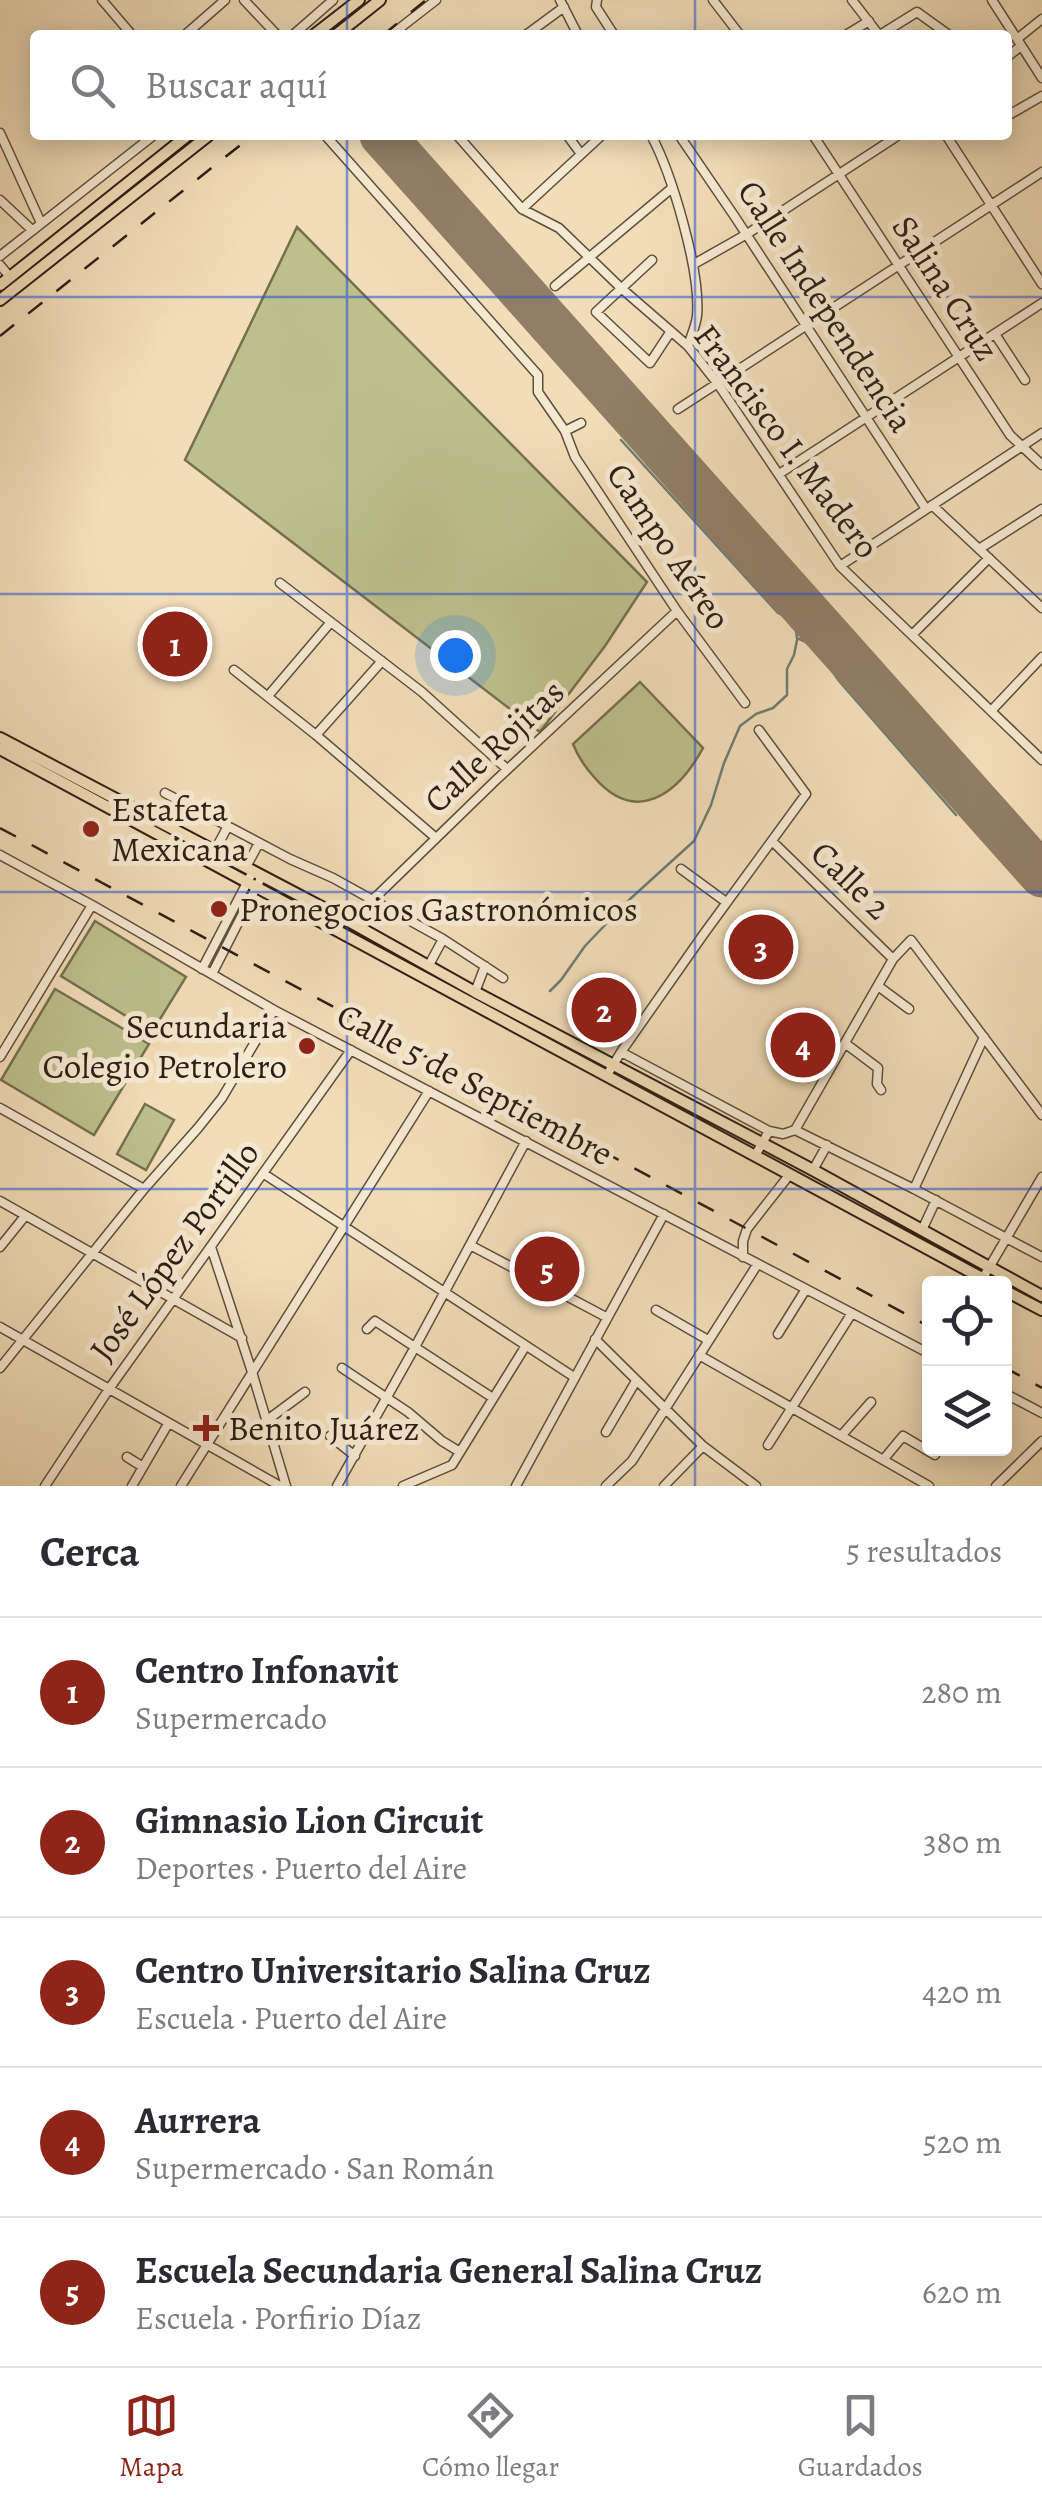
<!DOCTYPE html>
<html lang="es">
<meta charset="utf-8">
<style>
body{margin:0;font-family:Alegreya,serif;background:#f7f7f7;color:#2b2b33}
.controls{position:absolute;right:30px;bottom:30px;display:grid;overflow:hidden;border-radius:10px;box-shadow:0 5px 25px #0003}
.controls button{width:90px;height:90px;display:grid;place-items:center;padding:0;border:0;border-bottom:2px solid #e1e1e2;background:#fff;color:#2b2b33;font:50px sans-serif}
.you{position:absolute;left:455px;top:655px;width:35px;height:35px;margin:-25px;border:8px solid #fff;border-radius:50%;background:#1a73e8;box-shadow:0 0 0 15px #1a73e833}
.badge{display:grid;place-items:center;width:65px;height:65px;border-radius:50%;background:#8f2418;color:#fff;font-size:32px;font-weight:700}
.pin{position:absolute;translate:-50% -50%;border:5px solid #fff;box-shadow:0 2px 10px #0006}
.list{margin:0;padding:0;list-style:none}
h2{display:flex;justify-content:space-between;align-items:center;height:130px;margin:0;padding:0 40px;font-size:42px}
h2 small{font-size:32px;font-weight:400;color:#7c7c81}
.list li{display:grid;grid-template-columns:65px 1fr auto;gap:30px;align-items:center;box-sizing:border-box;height:150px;padding:0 40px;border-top:2px solid #e1e1e2}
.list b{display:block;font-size:38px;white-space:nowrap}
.list p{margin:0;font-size:32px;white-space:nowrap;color:#7c7c81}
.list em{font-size:32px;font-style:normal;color:#7c7c81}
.icon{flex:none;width:55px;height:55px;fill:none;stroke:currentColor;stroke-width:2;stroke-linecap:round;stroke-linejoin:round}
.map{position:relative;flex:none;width:1042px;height:1486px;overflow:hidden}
.search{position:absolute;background:#fff;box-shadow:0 5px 25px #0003;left:30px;right:30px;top:30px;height:110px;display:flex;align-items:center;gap:25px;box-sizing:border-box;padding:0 35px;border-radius:10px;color:#7c7c81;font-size:38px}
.sheet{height:880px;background:#fff}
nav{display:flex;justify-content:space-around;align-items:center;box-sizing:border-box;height:140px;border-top:2px solid #e1e1e2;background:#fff;font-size:28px;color:#7c7c81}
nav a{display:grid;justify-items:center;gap:5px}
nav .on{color:#8f2418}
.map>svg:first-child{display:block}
.green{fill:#bdc08d;stroke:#767050;stroke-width:2.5}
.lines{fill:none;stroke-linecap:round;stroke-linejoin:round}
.stream{stroke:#6f7d72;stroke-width:2.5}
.runway{stroke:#907e66;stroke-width:45}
.minor-casing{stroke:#5f4e3d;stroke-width:11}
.major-casing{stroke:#2e1f14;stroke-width:14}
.minor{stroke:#f6e9d1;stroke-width:8}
.major{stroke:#f1ddb8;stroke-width:10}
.rail{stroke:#2e1f14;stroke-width:2.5;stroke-dasharray:18 18;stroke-linecap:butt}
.grid{fill:none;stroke:#1d4ed8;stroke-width:2.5;stroke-opacity:0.55}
.poi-dot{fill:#8f2418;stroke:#f6e9d1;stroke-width:4}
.labels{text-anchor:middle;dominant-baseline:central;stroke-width:10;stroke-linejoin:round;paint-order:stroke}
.street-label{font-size:35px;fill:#2e1f14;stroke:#f6e9d1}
.poi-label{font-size:35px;fill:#2e1f14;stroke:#f6e9d1;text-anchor:start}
</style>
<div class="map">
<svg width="1042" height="1486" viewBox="0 0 1042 1486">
<rect width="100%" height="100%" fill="#f1ddb8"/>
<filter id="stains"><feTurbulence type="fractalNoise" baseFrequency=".002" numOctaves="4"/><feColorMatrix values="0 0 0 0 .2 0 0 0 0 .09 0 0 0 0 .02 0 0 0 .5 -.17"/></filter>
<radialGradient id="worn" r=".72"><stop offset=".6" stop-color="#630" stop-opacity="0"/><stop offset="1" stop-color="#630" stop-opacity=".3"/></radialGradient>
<path class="green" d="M297,227L647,582L605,646L540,732L185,460Z
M640,682L703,748C678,794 636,826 594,777C585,767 578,757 573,744Z
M95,921L186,977L152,1032L61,976Z
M55,989L149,1044L94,1135L1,1080Z
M145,1104L174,1120L146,1170L117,1154Z"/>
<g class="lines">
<path class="stream" d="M621,440L778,613L795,622L797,638L822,649L824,659L839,681L956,815
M550,991L561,980L585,946L630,899L694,841L711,805L724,763L740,726L756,714L773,708L787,695V669L794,655L797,640"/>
<path class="runway" d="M382,135L1042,875"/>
<defs>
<path id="minor" d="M102,0L132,35
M244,0L277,35
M560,0L578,35
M597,0L596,7L614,35
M713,0L740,35
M852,0L879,35
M992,0L1042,78
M185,35L225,0
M293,35L333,0
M391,35L436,0
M526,35L564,7
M846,35L869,21
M880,35L917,12L949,35
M1017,39L1042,19
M1007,57L1021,46
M1007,116L1042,96
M0,133L41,223
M325,135L538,375V392L565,431
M457,135L522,209L559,228L621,288L688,346L718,384L840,566L1042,760
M567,135L581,154
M651,135C672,174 701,272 697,316C696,325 691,336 688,346
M679,135L735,217L926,509
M813,135L1010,435L1042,465
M946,135L1042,284
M0,200L32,230
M522,209L602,135
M0,256L154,135
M652,260L596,312L650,363L671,331
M694,264L747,234L899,135
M0,265L10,277
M555,286L672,188
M995,334L1025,380
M678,409L1042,172
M581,423L565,431L575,457L677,611L745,703
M779,474L1042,303
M932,505L1042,608
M979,549L1042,509
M840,566L1042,433
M280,583L422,692L507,769
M912,635L989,558
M234,670L316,735L436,838
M268,696L331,622
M991,711L1042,657
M316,735L382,661
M165,793L290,859L333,878L443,939L503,978
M772,841L893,959
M214,852L228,826
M0,855L92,905L274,1010L930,1354
M246,867L259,843
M681,869L726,902
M350,922L495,781L677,611
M429,965L443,939
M202,969L253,871
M212,974L262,876
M878,986L909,1009
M475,992L485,966
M846,1044L878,1068L877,1084L881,1090
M621,1052L769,1131
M0,1057L92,905
M607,1075L621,1052L703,935L806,794L759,730
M0,1108L144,1189
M795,1130L914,1189L1042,1257
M755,1156L769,1131L783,1134L795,1130L893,959L911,940L1042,1115
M813,1170L827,1145
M264,1174L574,1377
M914,1189L984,1037
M0,1201L242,1338
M922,1230L936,1200
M470,1245L606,1317
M0,1247L25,1216
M211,1247L252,1372L286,1486
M743,1257V1241L747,1229L790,1174
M983,1278L1042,1177
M656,1310L708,1340
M0,1327L280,1486
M367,1329L375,1321L493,1398
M778,1334L806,1289
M595,1339L703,1446L756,1486
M699,1355L929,1486
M0,1368L144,1189L198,1128L222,1098L274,1010
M342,1368L408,1412L442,1441L460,1452
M1004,1393L1042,1413
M266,1421L305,1392
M606,1432L636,1381
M330,1436L355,1456
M841,1436L871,1402
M768,1445L852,1313
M127,1457L143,1467
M883,1460L903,1436L935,1455
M45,1486L109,1389L351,1050
M132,1486L168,1424
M181,1486L429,1091
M337,1486L415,1347L526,1141
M403,1486L452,1465L525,1347
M516,1486L664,1214
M606,1486L632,1461L757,1265
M664,1486L703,1446
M996,1486L1042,1441"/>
<path id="major" d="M314,35L359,0
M336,35L380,0
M0,285L188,135
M0,300L209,135
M0,738L350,922L475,992L813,1170L1042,1296
M0,749L993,1284
M1004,1290L1042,1310"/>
</defs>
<use href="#minor" class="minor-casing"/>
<use href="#major" class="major-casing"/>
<use href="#minor" class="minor"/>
<use href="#major" class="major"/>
<path class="rail" d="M383,35L426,0
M0,336L253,135
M0,828L930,1327
M1004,1367L1042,1388"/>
</g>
<path class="grid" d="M347,0V35M695,0V35M347,135V1486M695,135V1486M0,297H1042M0,594H1042M0,892H1042M0,1189H1042"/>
<g class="poi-dot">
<circle cx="91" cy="829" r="10"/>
<circle cx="219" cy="909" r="10"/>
<circle cx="307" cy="1046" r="10"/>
<path d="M201 1413h10v10h10v10h-10v10h-10v-10h-10v-10h10z"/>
</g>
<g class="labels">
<g class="street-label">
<text transform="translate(946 288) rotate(57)">Salina Cruz</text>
<text transform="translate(826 306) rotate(57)">Calle Independencia</text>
<text transform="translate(787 441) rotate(53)">Francisco I. Madero</text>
<text transform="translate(669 546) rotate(56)">Campo Aéreo</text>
<text transform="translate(494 746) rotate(-43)">Calle Rojitas</text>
<text transform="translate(851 880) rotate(44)">Calle 2</text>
<text transform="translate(475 1084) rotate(28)">Calle 5 de Septiembre</text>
<text transform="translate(174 1251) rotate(-54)">José López Portillo</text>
</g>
<g class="poi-label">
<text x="111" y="809">Estafeta<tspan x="111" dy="40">Mexicana</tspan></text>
<text x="239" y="909">Pronegocios Gastronómicos</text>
<text x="287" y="1026" text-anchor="end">Secundaria<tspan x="287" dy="40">Colegio Petrolero</tspan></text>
<text x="228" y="1428">Benito Juárez</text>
</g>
</g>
<rect width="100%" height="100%" filter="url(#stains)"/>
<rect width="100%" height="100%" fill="url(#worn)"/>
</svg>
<div class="controls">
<button><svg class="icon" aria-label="locate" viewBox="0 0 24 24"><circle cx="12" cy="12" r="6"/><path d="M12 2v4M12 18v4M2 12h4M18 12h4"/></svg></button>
<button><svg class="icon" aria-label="layers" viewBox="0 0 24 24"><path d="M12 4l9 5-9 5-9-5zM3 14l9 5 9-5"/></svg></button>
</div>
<div class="you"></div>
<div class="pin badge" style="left:175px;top:644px">1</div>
<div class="pin badge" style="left:604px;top:1010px">2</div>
<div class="pin badge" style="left:761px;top:947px">3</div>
<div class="pin badge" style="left:803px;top:1045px">4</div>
<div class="pin badge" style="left:547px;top:1269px">5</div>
<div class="search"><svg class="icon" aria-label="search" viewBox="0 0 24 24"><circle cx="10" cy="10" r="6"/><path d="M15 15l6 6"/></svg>Buscar aquí</div>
</div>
<section class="sheet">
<h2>Cerca<small>5 resultados</small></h2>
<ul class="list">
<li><span class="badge">1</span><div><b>Centro Infonavit</b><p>Supermercado</p></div><em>280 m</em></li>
<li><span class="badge">2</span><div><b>Gimnasio Lion Circuit</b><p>Deportes · Puerto del Aire</p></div><em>380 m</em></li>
<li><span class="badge">3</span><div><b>Centro Universitario Salina Cruz</b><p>Escuela · Puerto del Aire</p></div><em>420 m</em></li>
<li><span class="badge">4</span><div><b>Aurrera</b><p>Supermercado · San Román</p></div><em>520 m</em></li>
<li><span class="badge">5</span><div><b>Escuela Secundaria General Salina Cruz</b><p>Escuela · Porfirio Díaz</p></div><em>620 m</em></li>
</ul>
</section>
<nav>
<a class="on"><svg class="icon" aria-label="map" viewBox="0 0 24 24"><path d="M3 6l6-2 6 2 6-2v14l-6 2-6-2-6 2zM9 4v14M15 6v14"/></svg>Mapa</a>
<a><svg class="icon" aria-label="directions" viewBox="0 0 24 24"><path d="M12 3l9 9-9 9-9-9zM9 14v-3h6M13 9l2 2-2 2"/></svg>Cómo llegar</a>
<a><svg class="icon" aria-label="saved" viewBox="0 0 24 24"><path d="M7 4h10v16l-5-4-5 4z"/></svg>Guardados</a>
</nav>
